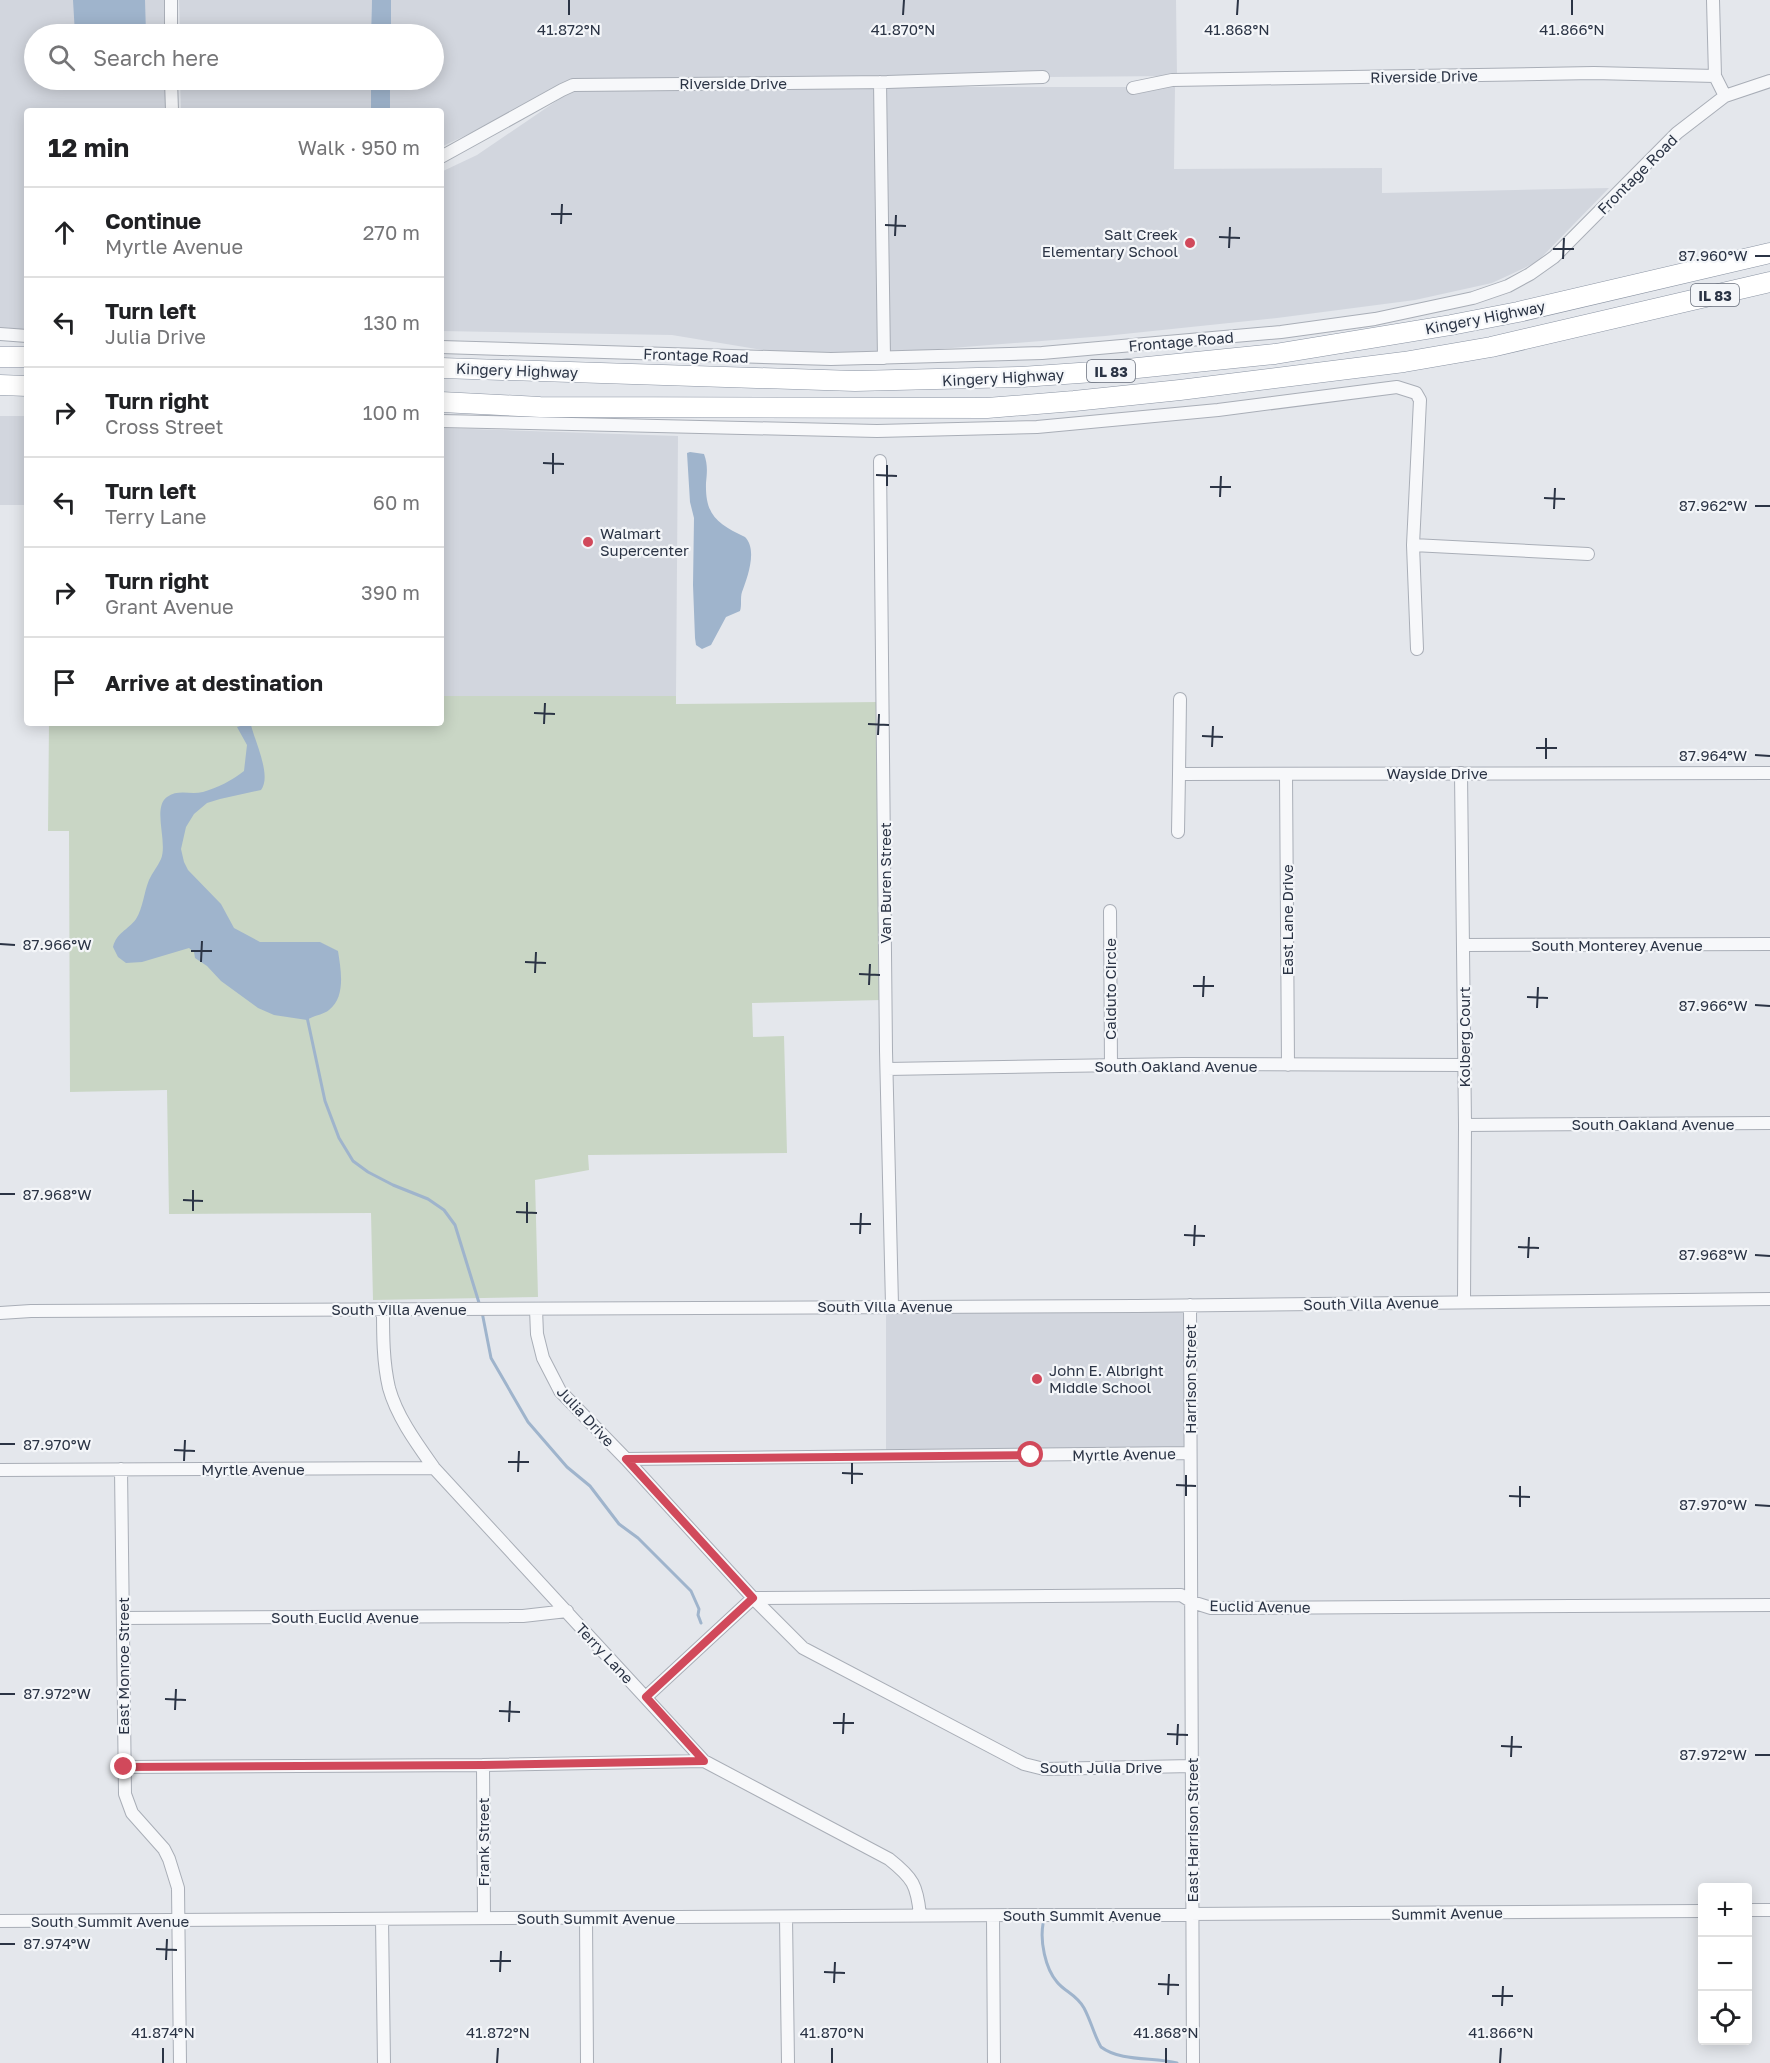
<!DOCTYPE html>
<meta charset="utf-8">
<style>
body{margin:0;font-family:"Golos Text",sans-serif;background:#f6f6f6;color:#202124}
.controls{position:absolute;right:18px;bottom:18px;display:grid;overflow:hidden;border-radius:6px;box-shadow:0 3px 15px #0003}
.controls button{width:54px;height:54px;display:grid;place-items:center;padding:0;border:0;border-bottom:2px solid #e0e0e0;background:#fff;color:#202124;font:30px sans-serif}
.stop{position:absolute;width:18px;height:18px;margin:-14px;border:4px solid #d1495b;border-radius:50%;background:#fff}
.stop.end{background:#d1495b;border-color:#fff;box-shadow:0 2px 6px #0008}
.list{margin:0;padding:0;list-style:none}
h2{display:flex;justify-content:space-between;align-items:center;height:78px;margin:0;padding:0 24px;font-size:26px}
h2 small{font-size:20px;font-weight:400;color:#757577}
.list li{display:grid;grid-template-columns:39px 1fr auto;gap:18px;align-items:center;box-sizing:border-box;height:90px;padding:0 24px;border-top:2px solid #e0e0e0}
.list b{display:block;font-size:22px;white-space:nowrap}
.list p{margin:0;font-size:20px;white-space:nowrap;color:#757577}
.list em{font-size:20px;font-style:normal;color:#757577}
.icon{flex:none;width:33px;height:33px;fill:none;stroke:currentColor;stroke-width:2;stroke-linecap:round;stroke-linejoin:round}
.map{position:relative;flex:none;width:1770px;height:2063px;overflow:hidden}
.search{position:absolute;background:#fff;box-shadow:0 3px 15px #0003;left:24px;top:24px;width:420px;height:66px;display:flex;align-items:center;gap:15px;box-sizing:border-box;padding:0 21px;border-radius:33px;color:#757577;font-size:22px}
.panel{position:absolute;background:#fff;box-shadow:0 3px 15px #0003;left:24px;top:108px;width:420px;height:618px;border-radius:6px}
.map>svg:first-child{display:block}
.built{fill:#d2d6de}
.green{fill:#c9d6c5}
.water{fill:#9fb4cc}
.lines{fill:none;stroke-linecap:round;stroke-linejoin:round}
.stream{stroke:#9fb4cc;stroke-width:3}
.minor-casing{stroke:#a9aeb7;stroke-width:14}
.trunk-casing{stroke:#8b94a3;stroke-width:21}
.minor{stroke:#f7f8fa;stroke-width:12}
.trunk{stroke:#fff;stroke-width:20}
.route{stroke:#d1495b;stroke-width:8}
.ticks{fill:none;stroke:#2b3445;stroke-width:2}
.poi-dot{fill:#d1495b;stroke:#f4f6f9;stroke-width:2}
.labels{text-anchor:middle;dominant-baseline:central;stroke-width:4.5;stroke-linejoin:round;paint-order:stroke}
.shield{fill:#f4f6f9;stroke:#676e7b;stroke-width:1.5}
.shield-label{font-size:14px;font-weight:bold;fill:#2b3445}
.street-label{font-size:15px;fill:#2b3445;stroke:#f4f6f9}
.poi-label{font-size:15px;fill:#2b3445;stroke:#f4f6f9;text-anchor:start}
.ticks-label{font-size:15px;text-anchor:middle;fill:#2b3445;stroke:#f4f6f9;stroke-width:4.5;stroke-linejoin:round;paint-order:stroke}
</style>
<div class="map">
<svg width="1770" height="2063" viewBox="0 0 1770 2063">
<rect width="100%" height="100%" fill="#e4e7ec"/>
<path class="built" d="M0,0H164L165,34H34V80H165V111H27V331L0,330Z
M179,0H372L371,34H180Z
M391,0H1176L1177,76L571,81L509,115L441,147V111H390V80H434V34H391Z
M180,80H371V111H181Z
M875,87L880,354L775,352L672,335L441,331V172L477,155L574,89Z
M885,87H1175L1174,169L1382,168V193L1609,188L1537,262L1492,283L1415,300L1277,318L1105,336L888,353Z
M0,416H27V505H0Z
M441,428L678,436L676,696H441Z
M886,1309H1187V1449L886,1453Z"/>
<path class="green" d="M441,696H676V704L879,702L882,1000L752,1003L753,1037L784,1036L787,1153L588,1155L589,1170L535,1180L538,1297L373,1300L371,1213L169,1214L167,1090L70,1092L69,831H48L49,723H441Z"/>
<path class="water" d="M73,0H145L146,34H75Z
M372,0H391V34H371Z
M371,80H390V111H371Z
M690,452L704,454C708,465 707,472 706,483C705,516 718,524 745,537C758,550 747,578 742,592C740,598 742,605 740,611L726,617L711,645L702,649L696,645L695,638L693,585L694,518L690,502L687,453Z
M244,725H251C255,742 272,776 261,790L220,799L207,803L194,814L186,827L181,849L184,862L188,870L221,904L234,928L260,942H320L338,951C341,970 346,997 329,1010C323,1015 314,1015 307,1020L274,1015L258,1008L221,981L207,966L195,958L194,952L189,948L142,962L126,963L118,957L113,947C117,932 127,931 136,919C143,908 144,892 149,880C152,873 158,866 161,859C168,842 152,808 167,797C178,789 190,795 203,792C217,788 233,780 244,771L247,745L237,727Z"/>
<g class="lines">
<path class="stream" d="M307,1017L325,1101L339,1138L353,1161L368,1172L393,1185L428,1199L444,1210L455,1225L480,1306
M482,1312L491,1358L528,1422L567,1467L590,1486L619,1524L638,1538L691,1591L699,1609L698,1615L701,1623
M1043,1924C1040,1941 1045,1968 1057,1982C1065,1992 1076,1994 1084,2008C1091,2021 1094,2035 1101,2047C1121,2062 1153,2057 1177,2063"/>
<defs>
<path id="minor" d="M171,0V34
M1713,0L1715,76L1725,96
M171,80L172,111
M880,82L884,358
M1133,88L1172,80L1594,73L1715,76
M441,157L562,90L573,85L887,82L1043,77
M0,334L27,336
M441,347L831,359L1042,353L1281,332L1375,319L1473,298L1508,286L1530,274L1554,257L1677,133L1725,96L1770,81
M441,421L877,431L1037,427L1218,410L1397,387L1416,393L1420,400L1413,545L1417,649
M880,461L886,1051L892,1305
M1413,545L1588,554
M1180,699L1179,774L1770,773
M1461,773L1465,1125L1464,1302
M1286,774L1288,1065
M1178,832L1179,774
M1110,911L1111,1066
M1463,945L1770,944
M887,1069L1183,1064L1464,1065
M1465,1125L1770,1123
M1190,1305L1193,2063
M383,1309C383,1335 383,1362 389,1388C397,1417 417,1444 434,1468L704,1761L889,1859C913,1878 917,1885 920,1915
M536,1309L537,1334L543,1358L560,1391L626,1459L753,1598L803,1648L1024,1764L1044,1769L1192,1766
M0,1313L31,1311L1137,1306L1770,1299
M626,1459L1190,1453
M121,1469L125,1794L132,1813L164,1849L169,1859L178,1888L180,2063
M0,1470L434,1468
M123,1618L523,1616L567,1611
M646,1697L753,1598L1181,1595L1192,1602L1211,1608L1770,1605
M483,1765L484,1918
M124,1767L483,1765L704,1761
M1748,1910H1770
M993,1916L994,2063
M786,1917L788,2063
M586,1918L587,2063
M382,1919L384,2063
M0,1921L1702,1911"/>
<path id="trunk" d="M0,357H27
M441,368L855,381L1021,377L1108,371L1275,354L1451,325L1518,312L1770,253
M0,385L27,386
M441,402L540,407L987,408L1074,401L1180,390L1404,362L1491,347L1770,282"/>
</defs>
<use href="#minor" class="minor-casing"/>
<use href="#trunk" class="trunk-casing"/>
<use href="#minor" class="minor"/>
<use href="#trunk" class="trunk"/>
</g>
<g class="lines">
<path class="route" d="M124,1767L483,1765L704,1761L646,1697L753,1598L626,1459L1031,1455"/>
</g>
<path class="ticks" d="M569,15V0M903,15L904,0M1237,15L1238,0M1572,15V0M551,214H572M561,224L562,204M885,225L906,226M895,236L896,215M1219,237L1240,238M1229,248L1230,227M1553,249H1574M1755,256H1770M1563,259L1564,238M543,463L564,464M553,474V453M876,475L897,476M887,486V465M1210,487H1231M1220,497L1221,476M1544,498L1565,499M1755,506H1770M1554,509L1555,488M534,713L555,714M544,724L545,703M868,724L889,725M878,735L879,714M1202,736L1223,737M1212,747L1213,726M1536,748H1557M1755,755L1770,756M1546,759V738M0,944L15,945M191,951H212M201,962L202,941M525,962L546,963M535,973L536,952M859,974L880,975M869,985L870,964M1193,986H1214M1203,997L1204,976M1527,997L1548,998M1755,1005L1770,1006M1537,1008L1538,987M0,1194H15M183,1200L203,1201M193,1211V1190M516,1212L537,1213M527,1223V1202M850,1224H871M860,1234L861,1213M1184,1235L1205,1236M1194,1246L1195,1225M1518,1247L1539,1248M1755,1255L1770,1256M1528,1258L1529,1237M0,1444H15M174,1450L195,1451M184,1461L185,1440M508,1462H529M518,1472L519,1451M842,1473L863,1474M852,1484V1463M1176,1485L1196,1486M1186,1496V1475M1509,1496L1530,1497M1755,1505L1770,1506M1520,1507V1486M0,1694H15M165,1699L186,1700M175,1710L176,1689M499,1711L520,1712M509,1722L510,1701M833,1723H854M843,1734L844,1713M1167,1734L1188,1735M1177,1745L1178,1724M1501,1746L1522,1747M1755,1755H1770M1511,1757L1512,1736M0,1944H15M156,1949L177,1950M166,1960L167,1939M490,1961H511M500,1972L501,1951M824,1972L845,1973M834,1983L835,1962M1158,1984L1179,1985M1168,1995L1169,1974M1492,1996H1513M1502,2006L1503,1986M163,2063V2048M497,2063L498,2048M832,2063V2048M1166,2063V2048M1500,2063L1501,2048"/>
<g class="poi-dot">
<circle cx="1190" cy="243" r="6"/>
<circle cx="588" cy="542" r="6"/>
<circle cx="1037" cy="1379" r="6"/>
</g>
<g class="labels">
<g class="shield">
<rect x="1691" y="284" width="48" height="22" rx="4.5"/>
<rect x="1087" y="360" width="48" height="22" rx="4.5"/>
</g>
<g class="shield-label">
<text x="1715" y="295">IL 83</text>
<text x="1111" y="371">IL 83</text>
</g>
<g class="street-label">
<text transform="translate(1424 76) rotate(-1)">Riverside Drive</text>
<text x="733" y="83">Riverside Drive</text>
<text transform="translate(1637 174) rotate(-45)">Frontage Road</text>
<text transform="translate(1485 317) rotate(-11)">Kingery Highway</text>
<text transform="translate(1181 341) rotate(-5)">Frontage Road</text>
<text transform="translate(696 355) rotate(2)">Frontage Road</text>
<text transform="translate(517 370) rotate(2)">Kingery Highway</text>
<text transform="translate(1003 377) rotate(-3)">Kingery Highway</text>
<text x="1437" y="773">Wayside Drive</text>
<text transform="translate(885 883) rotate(-90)">Van Buren Street</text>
<text transform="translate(1287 920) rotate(-90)">East Lane Drive</text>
<text x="1617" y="945">South Monterey Avenue</text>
<text transform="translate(1110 989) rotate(-90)">Calduto Circle</text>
<text transform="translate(1464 1037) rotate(-90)">Kolberg Court</text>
<text x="1176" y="1066">South Oakland Avenue</text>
<text x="1653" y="1124">South Oakland Avenue</text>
<text transform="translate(1371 1303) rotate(-1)">South Villa Avenue</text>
<text x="885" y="1306">South Villa Avenue</text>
<text x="399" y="1309">South Villa Avenue</text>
<text transform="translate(1190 1379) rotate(-90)">Harrison Street</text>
<text transform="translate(586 1416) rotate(47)">Julia Drive</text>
<text transform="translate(1124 1454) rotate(-1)">Myrtle Avenue</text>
<text x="253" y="1469">Myrtle Avenue</text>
<text transform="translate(1260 1606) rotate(1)">Euclid Avenue</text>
<text x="345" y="1617">South Euclid Avenue</text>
<text transform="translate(605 1653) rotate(47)">Terry Lane</text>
<text transform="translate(123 1666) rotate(-90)">East Monroe Street</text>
<text x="1101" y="1767">South Julia Drive</text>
<text transform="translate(1192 1830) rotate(-90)">East Harrison Street</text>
<text transform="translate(483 1842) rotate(-90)">Frank Street</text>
<text transform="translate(1447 1913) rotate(-1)">Summit Avenue</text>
<text x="1082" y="1915">South Summit Avenue</text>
<text x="596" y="1918">South Summit Avenue</text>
<text x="110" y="1921">South Summit Avenue</text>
</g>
<g class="poi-label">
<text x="1178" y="234" text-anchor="end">Salt Creek<tspan x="1178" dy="17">Elementary School</tspan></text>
<text x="600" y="533">Walmart<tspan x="600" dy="17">Supercenter</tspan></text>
<text x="1049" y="1370">John E. Albright<tspan x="1049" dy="17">Middle School</tspan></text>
</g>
</g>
<g class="ticks-label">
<text x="569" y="35">41.872°N</text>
<text x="903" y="35">41.870°N</text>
<text x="1237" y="35">41.868°N</text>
<text x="1572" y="35">41.866°N</text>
<text x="1713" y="261">87.960°W</text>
<text x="1713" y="511">87.962°W</text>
<text x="1713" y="761">87.964°W</text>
<text x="57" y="950">87.966°W</text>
<text x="1713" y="1011">87.966°W</text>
<text x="57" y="1200">87.968°W</text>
<text x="1713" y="1260">87.968°W</text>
<text x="57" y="1450">87.970°W</text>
<text x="1713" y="1510">87.970°W</text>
<text x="57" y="1699">87.972°W</text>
<text x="1713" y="1760">87.972°W</text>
<text x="57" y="1949">87.974°W</text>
<text x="163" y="2038">41.874°N</text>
<text x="498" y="2038">41.872°N</text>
<text x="832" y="2038">41.870°N</text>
<text x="1166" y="2038">41.868°N</text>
<text x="1501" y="2038">41.866°N</text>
</g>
</svg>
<div class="controls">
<button>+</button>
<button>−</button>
<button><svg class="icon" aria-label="locate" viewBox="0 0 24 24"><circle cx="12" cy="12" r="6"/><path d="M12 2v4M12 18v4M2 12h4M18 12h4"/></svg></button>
</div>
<div class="stop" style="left:1031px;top:1455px"></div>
<div class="stop end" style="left:124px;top:1767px"></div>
<div class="search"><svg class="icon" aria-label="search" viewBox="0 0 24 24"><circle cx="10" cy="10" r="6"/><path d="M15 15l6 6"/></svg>Search here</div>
<section class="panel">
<h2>12 min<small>Walk · 950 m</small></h2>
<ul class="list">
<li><svg class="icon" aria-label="ahead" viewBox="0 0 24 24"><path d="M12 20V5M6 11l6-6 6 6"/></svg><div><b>Continue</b><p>Myrtle Avenue</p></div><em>270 m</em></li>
<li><svg class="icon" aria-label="left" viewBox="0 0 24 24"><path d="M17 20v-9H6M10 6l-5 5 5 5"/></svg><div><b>Turn left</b><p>Julia Drive</p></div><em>130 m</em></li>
<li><svg class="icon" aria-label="right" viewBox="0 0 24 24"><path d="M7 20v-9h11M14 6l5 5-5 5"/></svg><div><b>Turn right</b><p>Cross Street</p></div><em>100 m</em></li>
<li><svg class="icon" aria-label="left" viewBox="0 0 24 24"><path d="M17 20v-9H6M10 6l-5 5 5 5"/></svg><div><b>Turn left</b><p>Terry Lane</p></div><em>60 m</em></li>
<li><svg class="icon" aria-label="right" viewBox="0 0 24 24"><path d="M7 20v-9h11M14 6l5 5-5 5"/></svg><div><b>Turn right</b><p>Grant Avenue</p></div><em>390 m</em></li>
<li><svg class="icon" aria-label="arrive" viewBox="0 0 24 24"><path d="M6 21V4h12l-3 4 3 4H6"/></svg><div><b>Arrive at destination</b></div></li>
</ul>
</section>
</div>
